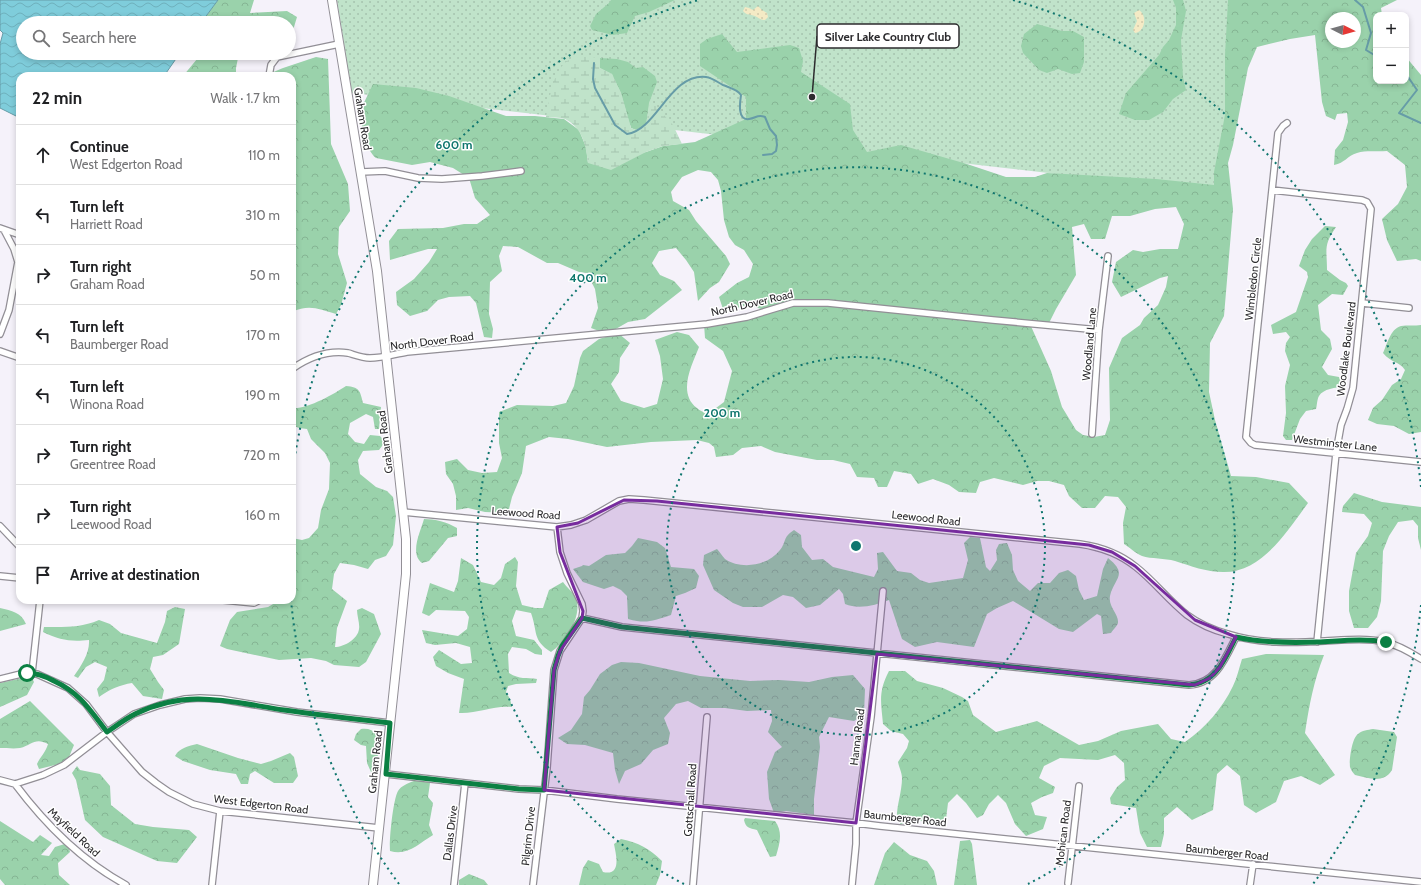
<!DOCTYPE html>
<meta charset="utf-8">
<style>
body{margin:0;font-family:Cabin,sans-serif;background:#f6f6f6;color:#202124}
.controls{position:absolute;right:12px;top:12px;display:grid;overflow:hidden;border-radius:8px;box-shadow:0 2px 6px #0003}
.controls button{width:36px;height:36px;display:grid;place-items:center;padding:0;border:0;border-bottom:1px solid #e0e0e0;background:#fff;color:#202124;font:20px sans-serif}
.compass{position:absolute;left:1325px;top:12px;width:36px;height:36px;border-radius:50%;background:#fff;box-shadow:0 2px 6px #0003;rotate:96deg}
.stop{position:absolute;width:12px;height:12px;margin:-9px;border:3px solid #0b8043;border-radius:50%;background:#fff}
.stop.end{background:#0b8043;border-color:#fff;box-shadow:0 1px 4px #0008}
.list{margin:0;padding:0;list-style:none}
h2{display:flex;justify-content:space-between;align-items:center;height:52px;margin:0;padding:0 16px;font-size:17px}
h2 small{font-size:13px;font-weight:400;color:#757577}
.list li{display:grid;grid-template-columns:26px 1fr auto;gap:12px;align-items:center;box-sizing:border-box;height:60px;padding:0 16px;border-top:1px solid #e0e0e0}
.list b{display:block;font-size:15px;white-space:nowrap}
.list p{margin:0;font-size:13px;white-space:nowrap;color:#757577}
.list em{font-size:13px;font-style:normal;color:#757577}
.icon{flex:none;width:22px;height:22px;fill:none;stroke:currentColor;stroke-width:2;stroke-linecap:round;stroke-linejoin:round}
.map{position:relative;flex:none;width:1421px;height:885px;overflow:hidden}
.search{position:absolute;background:#fff;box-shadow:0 2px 6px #0003;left:16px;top:16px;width:280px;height:44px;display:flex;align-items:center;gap:10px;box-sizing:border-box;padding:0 14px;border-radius:22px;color:#757577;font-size:15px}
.panel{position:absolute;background:#fff;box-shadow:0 2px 6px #0003;left:16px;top:72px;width:280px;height:532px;border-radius:12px}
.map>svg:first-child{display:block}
.grass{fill:url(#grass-dots)}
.forest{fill:url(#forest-crowns);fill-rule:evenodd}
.wetland{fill:url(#wetland-marsh)}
.sand{fill:url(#sand-dots)}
.water{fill:url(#water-waves);stroke:#669ca7}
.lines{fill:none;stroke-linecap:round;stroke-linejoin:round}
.stream{stroke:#669ca7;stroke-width:2}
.street-casing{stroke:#928f96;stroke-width:8}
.secondary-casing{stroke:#928f96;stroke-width:10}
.street{stroke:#fff;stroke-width:5.5}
.secondary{stroke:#fff;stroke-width:8}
.route{stroke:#0b8043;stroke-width:5}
.marked{fill:#772c9e;fill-opacity:0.2;stroke:#772c9e;stroke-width:3;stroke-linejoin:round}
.ring{fill:none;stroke:#0f766e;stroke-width:2;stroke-dasharray:2 4}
.labels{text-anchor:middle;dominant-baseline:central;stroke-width:3;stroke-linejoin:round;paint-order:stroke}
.street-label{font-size:11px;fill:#2c2b2e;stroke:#fff}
.centre{fill:#0f766e;stroke:#fff;stroke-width:2}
.ring-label{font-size:12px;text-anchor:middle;font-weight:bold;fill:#0f766e;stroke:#fff;stroke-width:3;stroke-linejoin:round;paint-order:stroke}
.leader{fill:none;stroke:#2c2b2e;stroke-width:1.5}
.callout-dot{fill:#2c2b2e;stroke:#fff;stroke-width:1.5}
.callout{fill:#fff;stroke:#2c2b2e;stroke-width:1.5}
.callout-label{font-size:12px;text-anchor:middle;font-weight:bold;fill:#2c2b2e}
</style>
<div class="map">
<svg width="1421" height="885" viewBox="0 0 1421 885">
<defs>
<pattern id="grass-dots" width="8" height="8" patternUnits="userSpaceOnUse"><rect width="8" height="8" fill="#c0e3ca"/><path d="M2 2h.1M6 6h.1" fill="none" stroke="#a5c3ae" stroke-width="1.8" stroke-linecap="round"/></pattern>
<pattern id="forest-crowns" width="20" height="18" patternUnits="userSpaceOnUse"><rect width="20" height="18" fill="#9ad2ab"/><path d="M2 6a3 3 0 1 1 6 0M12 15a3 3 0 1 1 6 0" fill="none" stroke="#85b493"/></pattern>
<pattern id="wetland-marsh" width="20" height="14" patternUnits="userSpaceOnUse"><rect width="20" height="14" fill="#c0e3ca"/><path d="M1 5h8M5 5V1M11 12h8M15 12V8" fill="none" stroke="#a5c3ae"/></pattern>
<pattern id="sand-dots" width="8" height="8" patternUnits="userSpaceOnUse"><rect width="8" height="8" fill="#f4eac5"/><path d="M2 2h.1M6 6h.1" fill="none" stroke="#d1c9aa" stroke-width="1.8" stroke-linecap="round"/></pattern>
<pattern id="water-waves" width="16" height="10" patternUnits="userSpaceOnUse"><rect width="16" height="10" fill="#7fcddb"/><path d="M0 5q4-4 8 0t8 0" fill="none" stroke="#6eb0bc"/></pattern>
</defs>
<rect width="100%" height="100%" fill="#f5f2fa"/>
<path class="grass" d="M337,0H1246L1222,193L352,93Z"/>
<path class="forest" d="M218,0H254L250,13L287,11L297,17L294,27L289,33V23H201Z
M611,0H675L649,12L635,16L627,33L613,35L592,30L590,26L596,14L609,3Z
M1173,0H1183L1186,11L1181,40L1183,77L1186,90L1173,99L1163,112L1149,120H1135L1119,114L1126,93L1159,55L1163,47L1169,40L1176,25V8Z
M1228,0H1397L1381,8L1382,15H1376V81H1406V57L1421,75V261L1416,259L1397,261L1387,240L1382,219L1398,204L1407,187L1405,165L1387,151C1377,152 1366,150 1357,153C1347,156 1345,163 1334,165L1335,150L1343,140L1348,122L1347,113L1337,114L1335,120L1326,116L1322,102L1315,35L1290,39L1257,47L1248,68L1233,145L1228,163L1233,209L1224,316L1210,343L1209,392L1215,420L1231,476L1256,477L1289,483L1308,503C1288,530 1262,573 1223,572C1206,572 1191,566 1175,561C1165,558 1151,559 1142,556C1135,553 1129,547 1124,544L1123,523L1126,507L1118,497L1105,496L1095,508H1082L1069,496L1064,485L1049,481H1037L1023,485L994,478L980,482L976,493L959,492L949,485L933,479L918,484L911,474L894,471L887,487H878L874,478L857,477L850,464L833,460H817L775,452L761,446L742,448L733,455L716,457L714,447L709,443L697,440L651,442L607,447L568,439L549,437L526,446L522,473L512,497L508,513L485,512L468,508L456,510V496L453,484L446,474L445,462L457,459L468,470L482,473L497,472L502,458L499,443V412L517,405L553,406L566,403L574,386L580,358L583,351L599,339L618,333L630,343L620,358L619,372L611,384L621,401L644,408L657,404L663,379L660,356L655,340L677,332L689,335L699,347C692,365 677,393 697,408C700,411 704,412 708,414L724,402L732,371L723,351L705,338L704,324L767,311L749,305L733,309H723L719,297L737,283L749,277L753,264L744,250L735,245L729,237L724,220L721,191L718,180L711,172L698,170L682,177L671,192L673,201L689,210L696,221L726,256L730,264L719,282L710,288L698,301L694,272L686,260L676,248L659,251L652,263L660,275L674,281L682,290L645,319L628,322L607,334L591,328L598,308L595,289L587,273L579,272L558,263H547L518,247L503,246L499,256L502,271L490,282L489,314L493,329L492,338L484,337L476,303L470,296L449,297L438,300L427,311L410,316L397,305L396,292L414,279L429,262L437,249H428L390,260L389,241L398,229L443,228L464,224H477L490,215L475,198L469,178L453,168L430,162L412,165L376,158C365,149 363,127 359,113L373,84L416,88L449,96L506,116H535L564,119L579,130L586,147L588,163L646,152L663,146L695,142L746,119V97L700,66V44L707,39L722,34L737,52L790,45L799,48L803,61L801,72L850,104L853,130L867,152L901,145L967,164L1006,177H1035L1047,173L1156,179L1214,185V172L1225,115V55ZM1331,18H1355V42H1331ZM1176,207L1184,224L1178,249H1160L1143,252L1133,250L1116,262L1112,282L1121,297L1160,278L1168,276L1166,287L1158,305L1144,318L1140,325L1122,338L1109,368L1110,420L1105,435L1094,437L1083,435L1076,430L1062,407L1051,371L1030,324L1049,323L1056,309L1076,275L1072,227L1084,224L1091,239H1105L1112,216H1130L1155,209Z
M1037,24L1062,31H1073L1084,37V62L1080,73L1072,74L1058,69L1047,73L1039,70L1023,53L1021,46L1024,34Z
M202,53H239L236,68V72L250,76H183Z
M316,57L328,59L331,144L348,184L350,211L339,227L338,254L347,283L341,305L336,314C319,309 309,304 292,312V76H264L283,68Z
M600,58L617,59L628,62L636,68L643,67L655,76L657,82L649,103L646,125L636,130L631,128L621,93L612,74L600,68Z
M1325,226L1336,227C1323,246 1327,249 1327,270L1340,280L1346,283L1348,286L1343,295L1332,294L1318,305L1321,330L1330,339L1332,349L1322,367L1328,375L1339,377L1344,382V387C1336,387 1323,389 1319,396C1317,399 1317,406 1316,409L1306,411L1300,419L1292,440H1286L1283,436L1286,413L1285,386L1290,365L1285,351L1286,343L1290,337L1286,332L1273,334L1271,325L1296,312L1308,277L1307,272L1299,266L1305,250L1312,239Z
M1421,325V432L1409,434L1394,426L1377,424L1368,420L1373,408L1382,400L1392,385L1401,379L1405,370C1399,361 1391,363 1383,353C1387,345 1390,329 1401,326C1407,325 1415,326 1421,325Z
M346,386C360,387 360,391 363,403L381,407L379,429H375L373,417L366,414L350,423L348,434L355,442L364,444L370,435L380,436L385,442L379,450L363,451L358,460L360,474L376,487L387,491L393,497L396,516L393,545L386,556L375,560L368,569L354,565L340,563L334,574L332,589L347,601L337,628L335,647C344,647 358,639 359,629C360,624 357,616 357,610L362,608L374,614L381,634L366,662L359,667L334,665L326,661L311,658L279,660L227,649L220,646L230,620L237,612L268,607L280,600H292V538L302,540L309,538L318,528L321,510L329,489L330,463L325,453L311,439L307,429L299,428L292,425V408C306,410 334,394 346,386Z
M1354,493L1382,502L1421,507V550L1418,538V526L1413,520L1398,522L1389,536L1383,551L1381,601L1377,617L1368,628H1354L1349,611V591L1356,553L1368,536L1372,523L1364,514L1342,512L1343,506Z
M424,519C435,519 447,522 457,528V536L448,538L429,561L422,563C409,554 421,530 424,519Z
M794,530L801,535L802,547L812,560L823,559L833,567L874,577L878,569L877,553L883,552L897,571L911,573L920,580L929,583L963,578L968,560L964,543L970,537L980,538L986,567L990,571L997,560L996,550L999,544L1007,543L1012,555L1013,570L1018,581L1030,591L1038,583H1050L1059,573L1068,570L1076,576L1079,590L1084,600L1097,596L1103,569L1108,558C1129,575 1114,578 1110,596C1108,607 1119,614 1118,623C1117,626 1113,630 1111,633L1103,634L1101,616L1097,614L1073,632L1059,629L1013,601L997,608L987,614L974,647L937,642L915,647L902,639L889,600C876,605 859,610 845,604L843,594L839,589L820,605L806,608L793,597L783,595L762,607H743L733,603L714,590L703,565L704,555L717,549C720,552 722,556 725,559C741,570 768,566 780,550C787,541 782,538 794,530Z
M638,538L657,542L665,548L671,567L694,569L699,576L696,588L685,593L676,596L671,615C652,621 647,624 628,619L627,596L621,590L613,586L604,589L583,582L573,569L582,566L583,565L589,566L606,555L625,553L632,546Z
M515,557L518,562L516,586L522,605L535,608H543L549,590L563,582C566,587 572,591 575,596C584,615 566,642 551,652C532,640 538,632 531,613L516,610L512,621L516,636L534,640L542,650V655L535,654L526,649L512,647L508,654L509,673C520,680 526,677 537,679L536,683L516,684L508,686L506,692L510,699L512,707C494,705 477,714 459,713L464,679L448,673L436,666L433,657L439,650L461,664L472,663L470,647L456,643L435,645L426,643L422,630L458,636L467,629L469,617L465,611L436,610L429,616L422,613L430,583L454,592L458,581L461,558L473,565L481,582L494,585L501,578L505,564Z
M175,607L185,609L179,644L163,655L153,657L150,669L158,682L164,690L162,699L143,696L132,683C120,685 110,689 99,697L97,689L104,680L107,667L95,662L86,667L78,678L74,676C81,666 90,653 89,640C70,642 60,640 43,632L44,627C65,627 80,628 99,620L110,624L121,633L157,643L165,622L167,611Z
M0,608C12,611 21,612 26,624L0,631Z
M1266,654L1324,655C1314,680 1309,706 1305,733L1335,775L1320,785L1301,776L1284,781L1276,802L1256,813L1244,805L1240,776L1227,765L1217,774L1213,810L1192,820L1177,807L1164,818V834L1161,847H1147L1140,833L1136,808L1111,804L1110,798L1117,787L1125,780L1124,763L1115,755L1098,760L1060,758L1044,766L1039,778L1055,787L1053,793L1042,797L1031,803L1035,815L1047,817L1043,829L1026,836L1015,824L1006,803L998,795L989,804L983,815L977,818L966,803L957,794L948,803L946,819L936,823L913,820L901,824L897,821C896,806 902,793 902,778C902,773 899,767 898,762L907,748L909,741L903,734L891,731L883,724C881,702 878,692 889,671H905L917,681L943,688L962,697L968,701L973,715L996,732L1037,721L1079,745L1098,741L1121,731L1158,724L1171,739L1185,742C1206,727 1222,709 1233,686C1237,678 1239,668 1242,659Z
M621,662L639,663L700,676L750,681L779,680L809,682L832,677L853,675L865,689L864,714L854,721L829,717L819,737L820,747L814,799V815L786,811L774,813L769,799L767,772L775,752L782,747L768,732L772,721L771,710L747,711L725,708H701L688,701L676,704L664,718L670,733L668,744L653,750L641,764L625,771L619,784L615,770L613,753L585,745L567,744L558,738L571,730L582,714L584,697L590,690L600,674L612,665Z
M23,678H32L34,682L27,695L0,707V683Z
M30,701L74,745L69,757L59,764L39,769L37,764C40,757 46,752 48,744C35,737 32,745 20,748C14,749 6,748 0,748V719Z
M361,729C386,726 378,756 375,770L371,772L367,763L366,746L361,745L354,740L356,734Z
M1373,729L1394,732L1397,737L1392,770C1384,784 1368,778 1355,775C1353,773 1351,770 1350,767C1349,760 1352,738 1358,734C1362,730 1368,730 1373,729Z
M197,744L238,758L261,764L271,761L290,753L294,757L298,776L293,783H274L255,771L250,774L248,784H241L236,774L210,770L183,761L175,756C179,748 189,746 197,744Z
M77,766L80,770L100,774L110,786L111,805L135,824L153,827L189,830L197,837L177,863L157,861L103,837L85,820L76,780L72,773Z
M414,781H425L430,783L428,797L433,803L429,825L433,835C418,844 408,856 390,851C389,840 393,800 398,791C401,786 408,783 414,781Z
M745,818L775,821C783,832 780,843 776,856L770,857L757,830C749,828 746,828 744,820Z
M0,821L33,842L40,835L52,843L41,855L49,856L55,847L68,843L70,852L58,863L59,875L70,885H5L0,879Z
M621,839C639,843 649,848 662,861L660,875L656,885H579L583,868L588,860L599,864L603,872C622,876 616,855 614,844Z
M970,840L972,844L977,885H954L960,841Z
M894,842L910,855L927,861L934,871L937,885H874L885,853Z
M469,874L484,880L488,885H459V880Z"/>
<path class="wetland" d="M583,56L600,58V68L612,74L621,93L631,128L636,130L646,125L650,100L673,125L682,144L663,146L646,152L611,170L588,163C586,146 583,128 565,119C560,117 552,118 546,117C550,98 552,70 570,59C574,57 579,57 583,56Z"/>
<path class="sand" d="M758,6L762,10L767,13L768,17L765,20C760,20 759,18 755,16C750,14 747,16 743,11L745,7L749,8L753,10Z
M1139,10C1147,15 1146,31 1135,33L1133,30L1137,21L1134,13Z"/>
<path class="water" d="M0,0H218L201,23H23V53H180L164,76H20V118L0,108V44L3,33L0,30Z"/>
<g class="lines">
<path class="stream" d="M1355,0L1363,7L1371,33L1366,50L1376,56
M594,63L593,79L595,88L615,125L627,134C657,130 670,73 706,77C713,78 717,82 723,85C730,88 737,89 741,95C740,102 737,121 749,119C756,118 758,114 765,117L770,129L776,136L777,145L776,151L772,154L763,155
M1406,74L1417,90L1399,113L1421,123"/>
<defs>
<path id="street" d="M269,76L271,65L277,57L339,44
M1287,123L1283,126L1278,133L1246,437L1251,443L1255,445L1421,462
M361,172L385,171L418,178L442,179L482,176L521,171
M1272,190L1362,200L1367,202L1371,209L1353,388L1347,409L1341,425L1336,453L1317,642
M0,228L20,235
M4,230L14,249L18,262
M1362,303L1409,308
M0,334L9,310L18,262L20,259
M0,351L20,358
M292,369C309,357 327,350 348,353C355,355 362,358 370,358C382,358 395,354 407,352L707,324L747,317L793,303H828L993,320L1099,330
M1092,434L1099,330L1108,256
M403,512L557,527L571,525L586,520L619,501L629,499L644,500L1080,544C1101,547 1120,554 1136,567C1154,581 1168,600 1187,615C1199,624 1213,630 1228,634C1259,644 1293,643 1325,641C1345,640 1366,638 1385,642C1398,645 1410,652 1421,659
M0,526L20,547
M0,576L20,578
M223,600L254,603L260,600
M582,618L622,627L1189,685C1216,684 1226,657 1236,637
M32,673L40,600
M0,679L21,674H37L68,688L86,704L107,732L142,772L156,783L169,792L193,804L220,811L379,828
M386,774L519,789L544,790L617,799L856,823L880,826L1421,882
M0,780L15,784L43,775L64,765L107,732L134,714L160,705L185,699L200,698L220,699L297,712L390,723
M15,784C45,824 82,861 126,885
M1068,883L1079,786
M212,885L220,811
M454,885L465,783
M533,885L547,768L554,670L560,651L582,618L583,611L582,604L567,573L560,552L557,527
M693,885L707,717
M852,885L856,844V823L871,717L883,591
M1250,885L1253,864"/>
<path id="secondary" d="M332,0L377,271L406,539V574L403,603L373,885"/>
</defs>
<use href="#street" class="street-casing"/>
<use href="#secondary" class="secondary-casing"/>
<use href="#street" class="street"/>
<use href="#secondary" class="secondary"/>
</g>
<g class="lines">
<path class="route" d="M27,673C37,673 45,676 54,681C80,693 90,710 107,732C116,726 125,719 135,714C188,688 230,702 284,710C320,715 355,719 390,723L386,774L519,789L544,790L554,670L558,656L562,646L582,618L622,627L1189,685C1216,684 1226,657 1236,637C1262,643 1290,643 1317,642C1340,641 1363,638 1386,642"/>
</g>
<path class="marked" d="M624,500L657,501L1089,545L1112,552L1135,566L1195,620L1236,637L1220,667L1210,678L1195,685L877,654L856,823L544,790L554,670L560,651L582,618L583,611L560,552L557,527L578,523Z"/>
<g class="ring">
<circle cx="856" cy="546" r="189"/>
<path d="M684 884A379 379 0 1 1 1028 884"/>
<path d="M1421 605A568 568 0 0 1 1313 884M399 884A568 568 0 0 1 291 600M292 477A568 568 0 0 1 699 0M1013 0A568 568 0 0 1 1421 487"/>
</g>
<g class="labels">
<g class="street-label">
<text transform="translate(363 119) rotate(81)">Graham Road</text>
<text transform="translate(1253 279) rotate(-84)">Wimbledon Circle</text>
<text transform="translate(752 303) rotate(-13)">North Dover Road</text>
<text transform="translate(432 341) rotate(-7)">North Dover Road</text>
<text transform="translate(1089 344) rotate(-85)">Woodland Lane</text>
<text transform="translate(1346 349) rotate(-83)">Woodlake Boulevard</text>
<text transform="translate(385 442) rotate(-97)">Graham Road</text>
<text transform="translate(1335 443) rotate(6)">Westminster Lane</text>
<text transform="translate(526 513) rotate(4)">Leewood Road</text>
<text transform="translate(926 518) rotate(6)">Leewood Road</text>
<text transform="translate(857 737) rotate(-83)">Hanna Road</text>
<text transform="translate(375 762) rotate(-84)">Graham Road</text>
<text transform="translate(690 800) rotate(-86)">Gottschall Road</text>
<text transform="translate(261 804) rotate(7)">West Edgerton Road</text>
<text transform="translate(905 818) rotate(6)">Baumberger Road</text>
<text transform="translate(74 832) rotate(43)">Mayfield Road</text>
<text transform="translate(450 833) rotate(-83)">Dallas Drive</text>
<text transform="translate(1063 833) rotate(-83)">Mohican Road</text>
<text transform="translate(528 836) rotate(-84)">Pilgrim Drive</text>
<text transform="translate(1227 852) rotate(6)">Baumberger Road</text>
</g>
</g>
<circle cx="856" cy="546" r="6" class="centre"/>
<g class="ring-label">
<text x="454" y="149">600 m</text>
<text x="588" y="282">400 m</text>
<text x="722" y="417">200 m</text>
</g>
<path class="leader" d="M812 97L817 36"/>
<circle class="callout-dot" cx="812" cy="97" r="4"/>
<rect class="callout" x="817" y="24" width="142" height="24" rx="4"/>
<g class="callout-label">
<text x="888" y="41">Silver Lake Country Club</text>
</g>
</svg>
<div class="controls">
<button>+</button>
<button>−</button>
</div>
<svg class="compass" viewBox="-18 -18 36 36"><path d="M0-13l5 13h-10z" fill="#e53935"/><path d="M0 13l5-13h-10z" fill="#757577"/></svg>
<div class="stop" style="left:27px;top:673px"></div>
<div class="stop end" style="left:1386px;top:642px"></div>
<div class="search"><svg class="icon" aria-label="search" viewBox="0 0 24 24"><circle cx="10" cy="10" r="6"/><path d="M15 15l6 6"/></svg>Search here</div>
<section class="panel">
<h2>22 min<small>Walk · 1.7 km</small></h2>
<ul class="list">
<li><svg class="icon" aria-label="ahead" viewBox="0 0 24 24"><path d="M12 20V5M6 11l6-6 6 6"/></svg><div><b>Continue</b><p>West Edgerton Road</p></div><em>110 m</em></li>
<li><svg class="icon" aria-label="left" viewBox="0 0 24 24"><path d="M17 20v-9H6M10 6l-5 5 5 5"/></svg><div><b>Turn left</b><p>Harriett Road</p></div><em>310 m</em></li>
<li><svg class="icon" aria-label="right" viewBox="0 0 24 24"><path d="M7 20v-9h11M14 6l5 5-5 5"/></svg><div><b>Turn right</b><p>Graham Road</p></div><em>50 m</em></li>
<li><svg class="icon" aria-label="left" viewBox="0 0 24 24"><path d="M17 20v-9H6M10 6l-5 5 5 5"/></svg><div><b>Turn left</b><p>Baumberger Road</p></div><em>170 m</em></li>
<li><svg class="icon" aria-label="left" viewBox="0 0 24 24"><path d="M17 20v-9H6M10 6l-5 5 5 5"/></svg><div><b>Turn left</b><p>Winona Road</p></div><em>190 m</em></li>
<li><svg class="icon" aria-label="right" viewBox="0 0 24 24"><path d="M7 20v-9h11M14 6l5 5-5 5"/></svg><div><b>Turn right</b><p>Greentree Road</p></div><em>720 m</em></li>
<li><svg class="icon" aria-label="right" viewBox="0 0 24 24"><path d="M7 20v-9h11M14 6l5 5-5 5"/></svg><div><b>Turn right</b><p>Leewood Road</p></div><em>160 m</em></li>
<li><svg class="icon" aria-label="arrive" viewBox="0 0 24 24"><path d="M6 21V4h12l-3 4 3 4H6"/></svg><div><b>Arrive at destination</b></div></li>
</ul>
</section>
</div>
